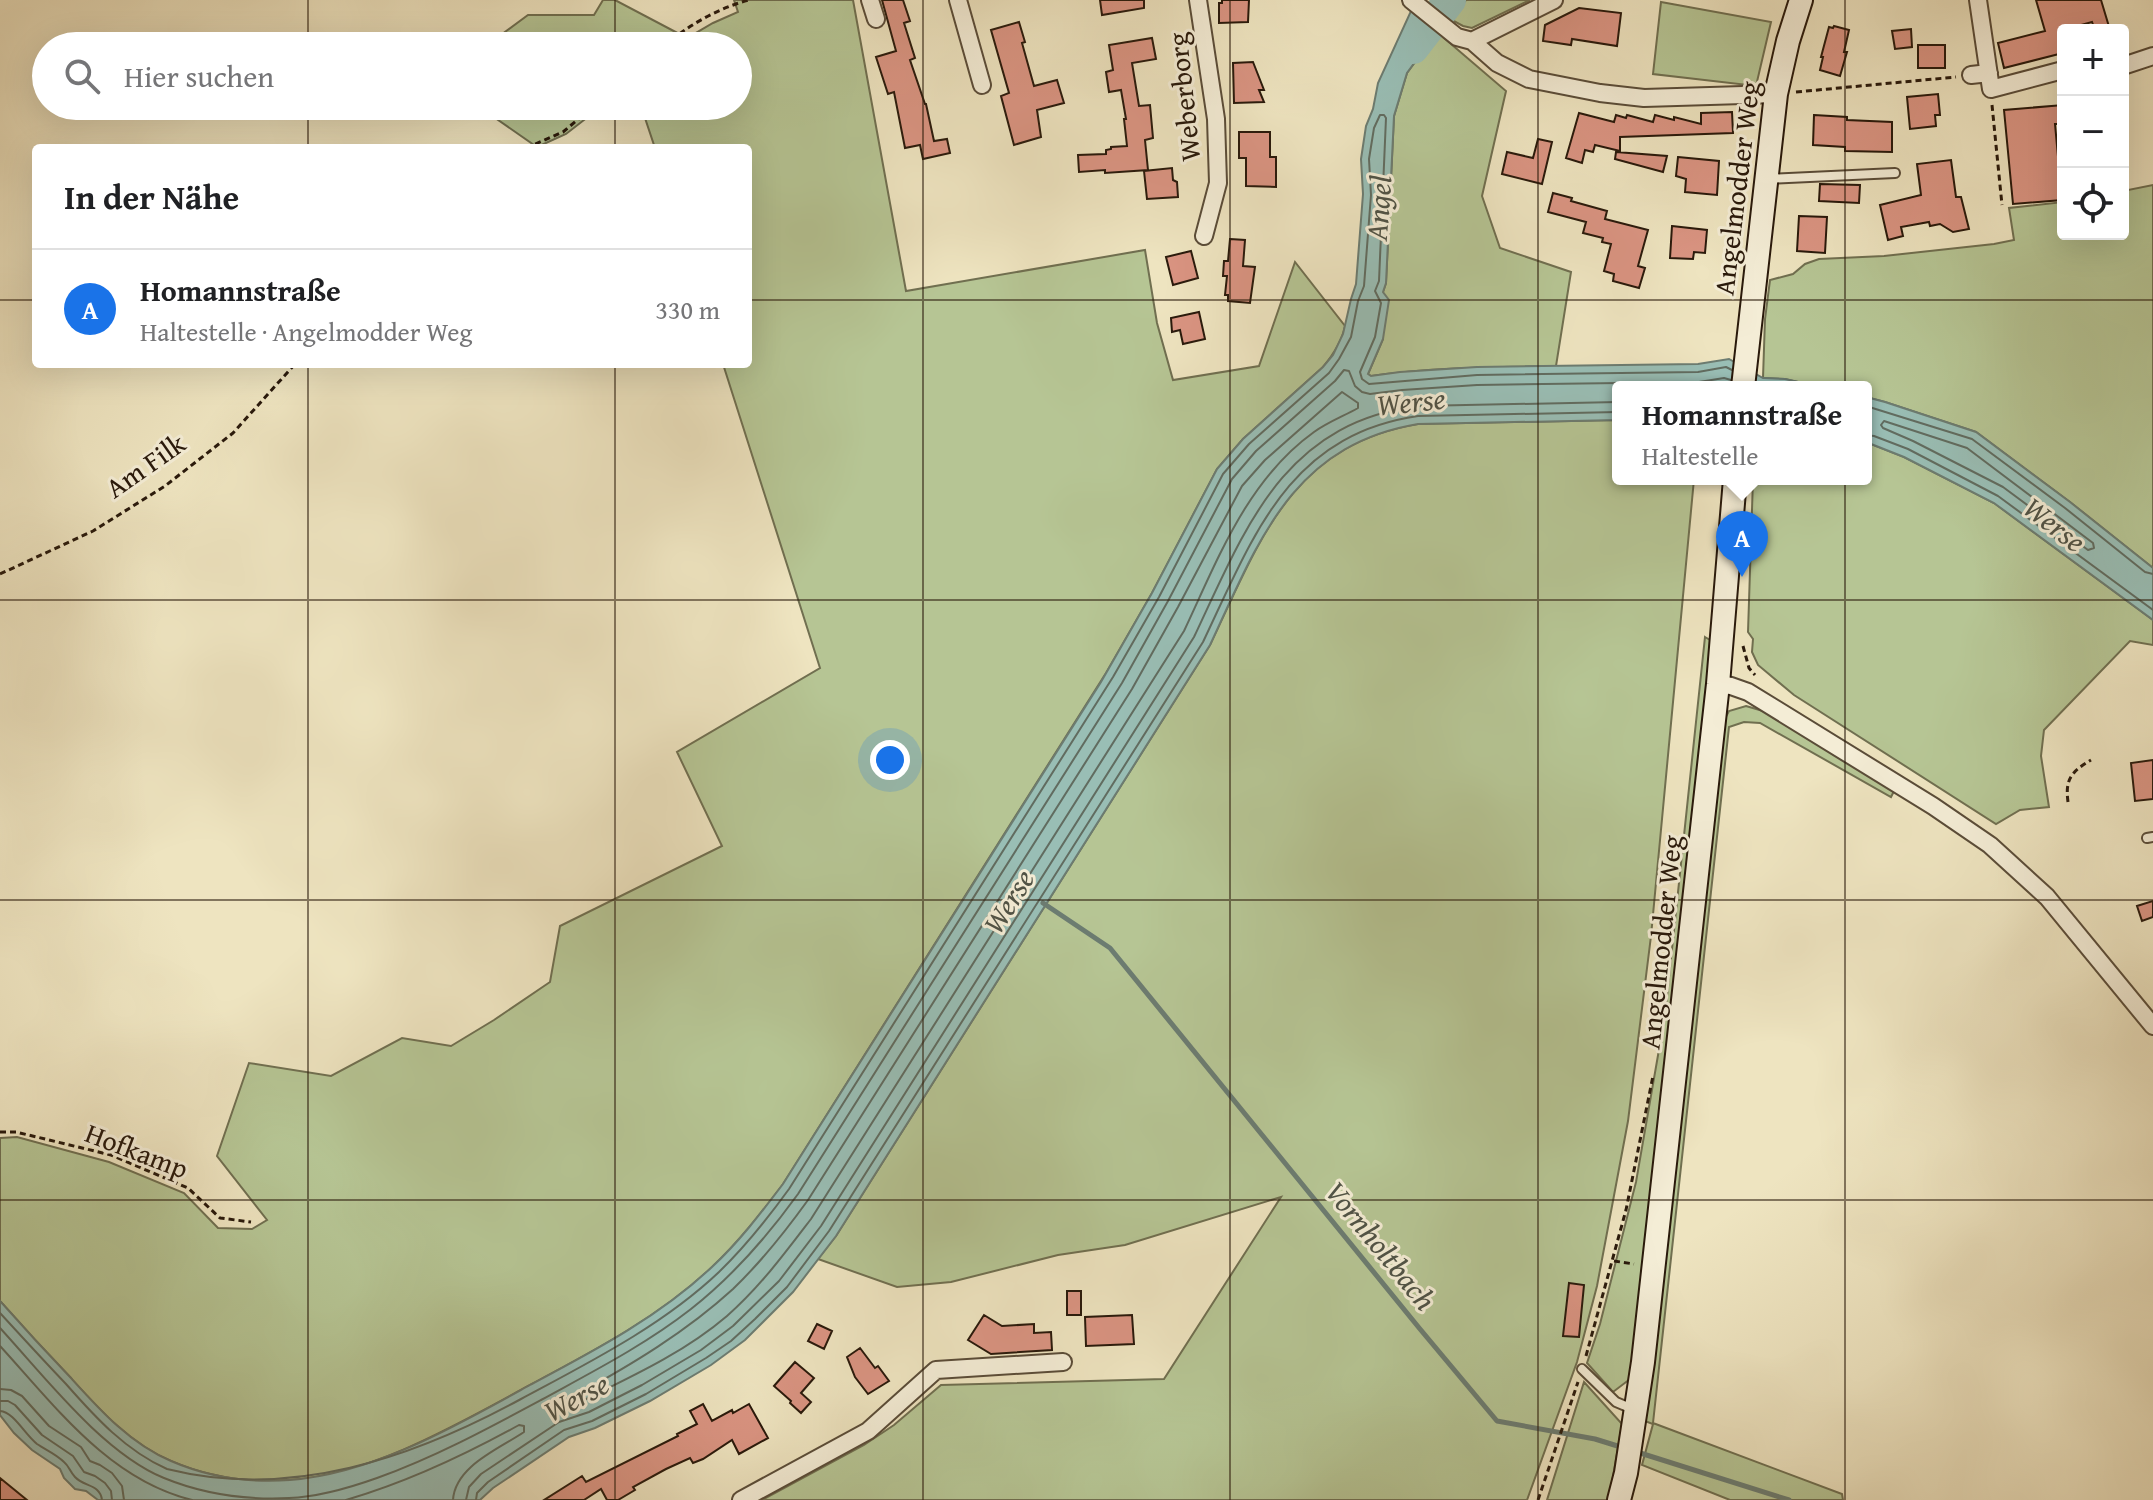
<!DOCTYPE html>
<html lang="de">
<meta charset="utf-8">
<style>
body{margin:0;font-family:"Gentium Book Plus",serif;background:#f6f6f6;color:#202124}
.controls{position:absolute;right:24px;top:24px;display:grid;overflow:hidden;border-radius:8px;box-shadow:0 8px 32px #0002}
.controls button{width:72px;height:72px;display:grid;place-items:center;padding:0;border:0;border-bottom:2px solid #e0e0e0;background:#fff;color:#202124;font:40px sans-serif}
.you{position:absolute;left:890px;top:760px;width:28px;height:28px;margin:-20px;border:6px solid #fff;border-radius:50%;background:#1a73e8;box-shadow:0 0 0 12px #1a73e833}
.badge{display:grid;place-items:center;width:52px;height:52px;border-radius:50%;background:#1a73e8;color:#fff;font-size:26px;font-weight:700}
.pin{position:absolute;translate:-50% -66px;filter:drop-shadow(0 2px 4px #0008)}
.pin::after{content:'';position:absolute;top:42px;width:28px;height:24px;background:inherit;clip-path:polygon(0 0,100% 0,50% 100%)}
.popup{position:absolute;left:1612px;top:381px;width:260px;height:104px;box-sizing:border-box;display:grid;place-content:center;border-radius:8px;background:#fff;filter:drop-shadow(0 2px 6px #0005);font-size:26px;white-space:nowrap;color:#757577}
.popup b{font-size:30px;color:#202124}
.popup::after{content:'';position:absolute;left:50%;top:100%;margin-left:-16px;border:16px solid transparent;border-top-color:#fff}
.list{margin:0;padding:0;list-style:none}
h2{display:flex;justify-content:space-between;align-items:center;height:104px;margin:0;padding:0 32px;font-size:34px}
h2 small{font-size:26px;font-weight:400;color:#757577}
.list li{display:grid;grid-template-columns:52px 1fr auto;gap:24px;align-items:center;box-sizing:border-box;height:120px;padding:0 32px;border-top:2px solid #e0e0e0}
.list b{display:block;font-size:30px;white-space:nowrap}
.list p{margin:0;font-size:26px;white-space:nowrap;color:#757577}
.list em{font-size:26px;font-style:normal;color:#757577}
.icon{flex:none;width:44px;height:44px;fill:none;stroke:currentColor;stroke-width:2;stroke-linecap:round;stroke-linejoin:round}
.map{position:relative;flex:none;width:2153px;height:1500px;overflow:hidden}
.search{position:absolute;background:#fff;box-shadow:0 8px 32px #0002;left:32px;top:32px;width:720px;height:88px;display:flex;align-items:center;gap:20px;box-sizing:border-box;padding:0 28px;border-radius:44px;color:#757577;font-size:30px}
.panel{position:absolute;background:#fff;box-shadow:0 8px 32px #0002;left:32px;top:144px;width:720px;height:224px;border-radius:8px}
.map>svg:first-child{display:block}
.green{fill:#b6c594;stroke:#706f50;stroke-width:2}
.water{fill:#99beb5;stroke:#6c7c71;stroke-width:2}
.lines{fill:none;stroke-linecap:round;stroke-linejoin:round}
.shore{stroke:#616c60;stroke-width:2}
.stream{stroke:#6c7c71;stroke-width:5}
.river{stroke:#99beb5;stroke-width:32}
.building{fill:#da9482;stroke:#29190b;stroke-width:2}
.lane-casing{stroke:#5a4c38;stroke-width:12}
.street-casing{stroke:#5a4c38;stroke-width:20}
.secondary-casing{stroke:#29190b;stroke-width:26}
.path{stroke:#29190b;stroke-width:3;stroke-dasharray:6 4;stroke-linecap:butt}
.lane{stroke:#f4edd6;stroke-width:8}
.street{stroke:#f4edd6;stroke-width:16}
.secondary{stroke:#f4edd6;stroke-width:22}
.grid{fill:none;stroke:#29190b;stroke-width:2;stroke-opacity:0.55}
.labels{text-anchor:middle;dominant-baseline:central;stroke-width:6;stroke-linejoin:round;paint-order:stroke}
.street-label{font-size:28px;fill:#29190b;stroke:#f4edd6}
.water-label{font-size:30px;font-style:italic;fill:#505346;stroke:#f4edd6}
</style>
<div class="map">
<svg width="2153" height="1500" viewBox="0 0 2153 1500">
<rect width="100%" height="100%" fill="#eee4c0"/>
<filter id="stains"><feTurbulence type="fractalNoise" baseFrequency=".0025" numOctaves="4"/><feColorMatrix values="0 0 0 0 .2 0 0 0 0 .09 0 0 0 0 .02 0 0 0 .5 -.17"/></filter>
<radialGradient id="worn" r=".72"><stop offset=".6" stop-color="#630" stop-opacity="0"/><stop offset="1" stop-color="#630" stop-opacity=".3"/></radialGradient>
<path class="green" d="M603,0H615L687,38L713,23L738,12L734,0H853L906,291L1145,250L1157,323L1173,380L1259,366L1295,262L1345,326C1342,342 1333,355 1323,367L1243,439L1217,469L1152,593L1106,673L783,1184C761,1213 739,1242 712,1267C659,1317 594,1351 530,1385C458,1424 373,1474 290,1480C250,1483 208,1477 171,1461C130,1444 99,1409 70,1377C46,1352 23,1327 0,1301V1138L17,1137L109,1162L184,1193L218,1228L252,1229L267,1220L217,1156L249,1063L331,1076L402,1038L451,1046L494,1020L550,982L560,926L722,846L677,752L820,668L723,364H748V148H655L641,106H738V46H486L528,15H594Z
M1466,0H1530L1472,28L1463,26L1450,19Z
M1661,2L1771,22L1756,86L1653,74Z
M1437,32L1506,91L1482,196L1500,248L1571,272L1556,366C1494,367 1432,367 1371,376L1368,374L1383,339V292L1386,283L1394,116L1407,73Z
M478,106H602L566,134L537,147Z
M2153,185V568L2070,502L1976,432L1885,402L1866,397V387H1820L1785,379L1763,378L1765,319L1770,280L1793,274L1805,264L1819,259L1884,256L1994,244L2014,240L2009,208L2063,202V234H2123V191Z
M1618,420V479H1694L1651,936L1628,1121L1597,1286L1577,1362L1527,1500H762L864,1445L894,1425L941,1385L1164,1379L1281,1197L1125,1245L1058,1255L951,1282L897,1287L818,1259L836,1236L1210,645C1259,542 1291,445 1418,424Z
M1866,442L1904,457L1994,503L2153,620V645L2130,641L2044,730L2041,756L2049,807L2020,810L1996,824L1794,695L1758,665L1752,652L1753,639L1748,632L1753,479H1866Z
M1705,637L1710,640L1708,689L1634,1376L1613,1392L1587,1363L1600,1324L1636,1182L1665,1015Z
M1746,706L1763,711L1894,791L1891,797L1760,723L1744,722L1729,727L1653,1423L1842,1494L1843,1500H1730L1642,1465L1653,1424L1645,1421L1722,724L1729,711Z
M1584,1382L1622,1424L1609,1500H1547Z"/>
<path class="water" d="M1411,11L1437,32L1407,73L1394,116L1386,283L1383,292L1389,300L1383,339L1368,374L1371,376L1400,372L1477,367L1698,364L1729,359L1763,378L1785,379L1820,387H1618V420L1418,424C1292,445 1258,542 1210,645L836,1236L793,1292L745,1340L711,1365L650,1401L595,1428L569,1437L493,1488L480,1500H98L86,1491L75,1489L64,1478L60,1469L32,1450L14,1433L0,1415V1301C23,1327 46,1352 70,1377C99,1409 130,1444 171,1461C208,1477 250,1483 290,1480C373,1474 458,1425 530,1385C594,1351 659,1317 712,1267C739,1242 761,1213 783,1184L1101,682L1152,593L1217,469L1243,439L1323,367L1333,355L1343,334L1351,299L1356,284L1363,194L1361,159L1366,126L1373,109L1378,83Z
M1866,397L1885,402L1976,432L2070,502L2153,568V620L1994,503L1904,457L1866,442Z"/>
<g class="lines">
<path class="shore" d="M1342,392L1358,403V408C1344,416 1328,422 1314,432C1247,480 1218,559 1184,631L811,1219C785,1253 760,1287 727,1316C685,1352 633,1376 584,1400L575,1401L574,1398L576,1395C631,1365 686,1332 733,1289C761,1262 785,1232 808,1200L1132,689L1178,607L1242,486L1265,460Z
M1866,406L1972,439L2065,508L2145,572L2153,574
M1884,421L1967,448L2093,543L2094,548L2088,550L2003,487L1913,441L1883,428L1881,425Z
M1866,435L1874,436L1908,449L1998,496L2153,610
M0,1313C22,1337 44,1361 66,1384C95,1417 126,1451 167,1469C291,1500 413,1458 521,1399C590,1362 662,1326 719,1272C746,1246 768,1218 789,1189L1113,677L1159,597L1223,474L1249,444L1329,373L1339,359L1351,337L1358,301L1364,286L1371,195L1369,159L1374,128L1380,115H1384L1386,118L1379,281L1375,291L1381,303L1375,337L1360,372L1362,379L1369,384L1477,375L1698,372L1726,367L1732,370
M0,1328C45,1377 103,1453 164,1478C203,1494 247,1500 289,1498C319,1497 349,1488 377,1478C435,1457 487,1429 541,1400C592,1372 645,1345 691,1309C733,1276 767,1237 798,1194L1122,683L1168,601L1232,479L1256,451L1335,381L1344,370L1349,371L1355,386L1362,392L1370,394L1402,390L1477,385L1699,382L1724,378L1731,380
M0,1346C55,1406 109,1480 192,1500
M0,1389L11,1390L22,1396L49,1426L81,1447L90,1461L100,1465L112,1473L122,1486L124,1500
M0,1401H8L15,1405L42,1435L73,1456L84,1472L95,1476L105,1483L111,1491L112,1500
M0,1411C14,1412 25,1435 37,1444C46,1450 56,1454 64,1462C69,1466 70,1472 75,1477C84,1487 100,1484 102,1500
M346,1500C408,1482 463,1456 519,1425L524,1426V1432C499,1449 455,1466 453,1500
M466,1500L469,1487L481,1474L559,1422L589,1412L642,1385L701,1350L733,1326L779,1281L821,1226L1194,637C1245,529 1283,423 1418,406L1618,402
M476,1500L477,1493L488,1482L564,1430L592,1421L646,1394L706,1358L731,1341L755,1319L787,1287L829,1231L1203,642C1253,537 1288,435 1418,416L1618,412"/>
<path class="stream" d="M1043,903L1110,948L1420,1329L1497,1421L1595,1439L1624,1448
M1637,1452L1789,1500"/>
<path class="river" d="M1413,48L1450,0"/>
</g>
<path class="building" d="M882,0H903L910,21L904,23L915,58L910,60L925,104H926L934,141L947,139L950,153L923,159L920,145L905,148L894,92L888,94L876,57L896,51Z
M1100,0H1144V8L1102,15Z
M1222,0H1249L1248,22L1219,23V3H1222Z
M2036,0H2101L2110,30H2095L2092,22L2063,30V53L2004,68L1998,43L2045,31Z
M1579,8L1621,13L1617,46L1572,39L1571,45L1543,41L1545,25Z
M1019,22L1025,42L1022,43L1034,86L1057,80L1064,103L1037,110L1041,137L1014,145L1001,96L1009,93L991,30Z
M1834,26L1849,30L1844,52H1847L1840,76L1820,70L1823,57H1821L1829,27L1833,28Z
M1911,29L1912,47L1895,49L1892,31Z
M1152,38L1156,59L1132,63L1139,106L1150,105L1153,138L1145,140L1148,170L1105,173V170L1079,172L1078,155L1106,154V150L1111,149V147L1127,146L1124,119H1126L1121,90L1109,92L1106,72L1113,70L1109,45Z
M1918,45H1945V68H1918Z
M1253,62L1264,90H1259L1264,102L1234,103L1233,63Z
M1938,94L1940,115H1935L1936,126L1910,129L1907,97Z
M2063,105V124H2055L2062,200L2013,204L2004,110Z
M1732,112L1733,133L1620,137V151L1595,145L1593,152L1585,150L1582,163L1566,158L1579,113L1614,122L1616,115L1626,118L1627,115L1653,122L1655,115L1674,120V117L1701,124V113Z
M1814,115L1847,117V120L1892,122V152L1845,151V147L1813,145Z
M1239,132H1270V157H1276V187L1246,186V158H1239Z
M1538,139L1552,142L1542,184L1502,174L1507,152L1533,158Z
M1616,152L1667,156L1663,172L1615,159Z
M1678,157L1719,161L1717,195L1685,192L1686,179L1676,176Z
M1951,160L1956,197H1961L1969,229L1953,232L1940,224L1930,226L1929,222L1901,227L1903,236L1888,240L1880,205L1921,195L1917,164Z
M1172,168L1173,180L1177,182L1178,197L1147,199L1144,171Z
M1820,184L1860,185L1859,203L1819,201Z
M1553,193L1572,198L1571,201L1607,211L1605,219L1648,230L1638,266L1645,268L1639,288L1613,281L1614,274L1604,271L1611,244L1602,242L1603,238L1583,233L1586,222L1548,212Z
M1799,216L1827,217L1825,253L1797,251Z
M1672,226L1707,230L1705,253L1694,252L1693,259L1670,258Z
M1230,239L1245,240L1243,266L1255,267L1250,303L1228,301V295H1225L1227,276H1223L1224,261H1228Z
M1191,251L1198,278L1173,285L1166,257Z
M1199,312L1205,339L1183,344L1180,330L1172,332L1171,318Z
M2153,760V799L2135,801L2131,763Z
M2153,901V917L2142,921L2137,906Z
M1569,1283L1584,1285L1579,1337L1563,1336Z
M1067,1291H1081V1315H1067Z
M984,1315L1002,1326L1034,1324V1333L1051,1332L1052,1350L991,1354L968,1340Z
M1132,1315L1134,1344L1086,1346L1085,1317Z
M817,1324L832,1331L824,1349L808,1341Z
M860,1348L875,1368L878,1366L889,1381L868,1394L855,1377L847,1357Z
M795,1362L814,1378L801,1393L811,1402L801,1413L790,1403L791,1401L774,1386Z
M703,1404L712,1421L732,1410L733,1413L749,1404L768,1438L739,1454L732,1440L703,1459L693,1463L690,1458L666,1469L633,1487L635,1490L618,1500H607L601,1489L584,1500H544L582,1476L586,1482L678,1436L677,1434L697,1424L690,1411Z
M0,1478L27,1500H0Z"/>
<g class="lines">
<defs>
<path id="lane" d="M1766,179L1895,173
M2147,838L2153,837
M1582,1369L1616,1402L1635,1410"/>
<path id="street" d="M870,0L876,19
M958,0L982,85
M1198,0L1216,119L1218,183L1204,236
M1411,0L1457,37L1472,41L1554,0
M1978,0L1991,89L2063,70
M1472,41L1497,63L1529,79L1600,93L1644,98L1776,94
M2123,66L2153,56
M1971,75L1989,73
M1718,684L1731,686L1748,692L1933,806L1990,845L2047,897L2153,1026
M741,1500L868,1431L936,1370L1063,1362"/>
<path id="secondary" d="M1743,387L1776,94L1788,41L1801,0
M1619,1500L1626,1473L1643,1362L1718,684L1735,479"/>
</defs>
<use href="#lane" class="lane-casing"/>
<use href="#street" class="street-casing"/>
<use href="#secondary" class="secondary-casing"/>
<path class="path" d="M664,46C688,25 719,8 749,0
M1796,92L1956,77
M1992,105L2002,205
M526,148L563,132L594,106
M0,574L93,531L165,486L233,433L295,364
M1743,646L1749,668L1755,675
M2068,802C2065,779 2071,772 2091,760
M0,1132H16L111,1155L188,1188L220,1218L251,1222
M1614,1261L1634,1264
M1586,1356L1626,1210L1653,1076
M1538,1500L1578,1382"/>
<use href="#lane" class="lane"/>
<use href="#street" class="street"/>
<use href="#secondary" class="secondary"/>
</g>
<path class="grid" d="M308,0V46M615,0V46M923,0V1500M1230,0V1500M1538,0V1500M1845,0V1500M308,106V148M615,106V148M0,300H36M748,300H2153M308,364V1500M615,364V1500M0,600H2153M0,900H2153M0,1200H2153"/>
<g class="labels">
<g class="street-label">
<text transform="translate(1183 97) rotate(-96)">Weberborg</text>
<text transform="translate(1736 188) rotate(-83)">Angelmodder Weg</text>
<text transform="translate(145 465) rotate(-35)">Am Filk</text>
<text transform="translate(1660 942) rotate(-84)">Angelmodder Weg</text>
<text transform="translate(137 1150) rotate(21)">Hofkamp</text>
</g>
<g class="water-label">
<text transform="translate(1378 208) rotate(-86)">Angel</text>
<text transform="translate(1411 401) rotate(-6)">Werse</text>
<text transform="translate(2055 524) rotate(38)">Werse</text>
<text transform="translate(1008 901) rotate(-58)">Werse</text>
<text transform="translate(1381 1245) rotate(51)">Vornholtbach</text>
<text transform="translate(576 1397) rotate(-28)">Werse</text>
</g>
</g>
<rect width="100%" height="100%" filter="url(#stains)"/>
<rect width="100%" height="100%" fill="url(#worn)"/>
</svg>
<div class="controls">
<button>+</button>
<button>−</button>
<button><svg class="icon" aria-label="locate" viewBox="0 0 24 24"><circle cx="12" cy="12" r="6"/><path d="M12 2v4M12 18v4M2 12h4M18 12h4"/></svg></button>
</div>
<div class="you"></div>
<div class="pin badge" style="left:1742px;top:577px">A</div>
<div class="popup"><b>Homannstraße</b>Haltestelle</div>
<div class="search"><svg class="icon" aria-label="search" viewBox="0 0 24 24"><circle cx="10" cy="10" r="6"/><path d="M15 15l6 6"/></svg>Hier suchen</div>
<section class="panel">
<h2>In der Nähe<small></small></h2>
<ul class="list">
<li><span class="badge">A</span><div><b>Homannstraße</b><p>Haltestelle · Angelmodder Weg</p></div><em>330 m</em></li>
</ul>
</section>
</div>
